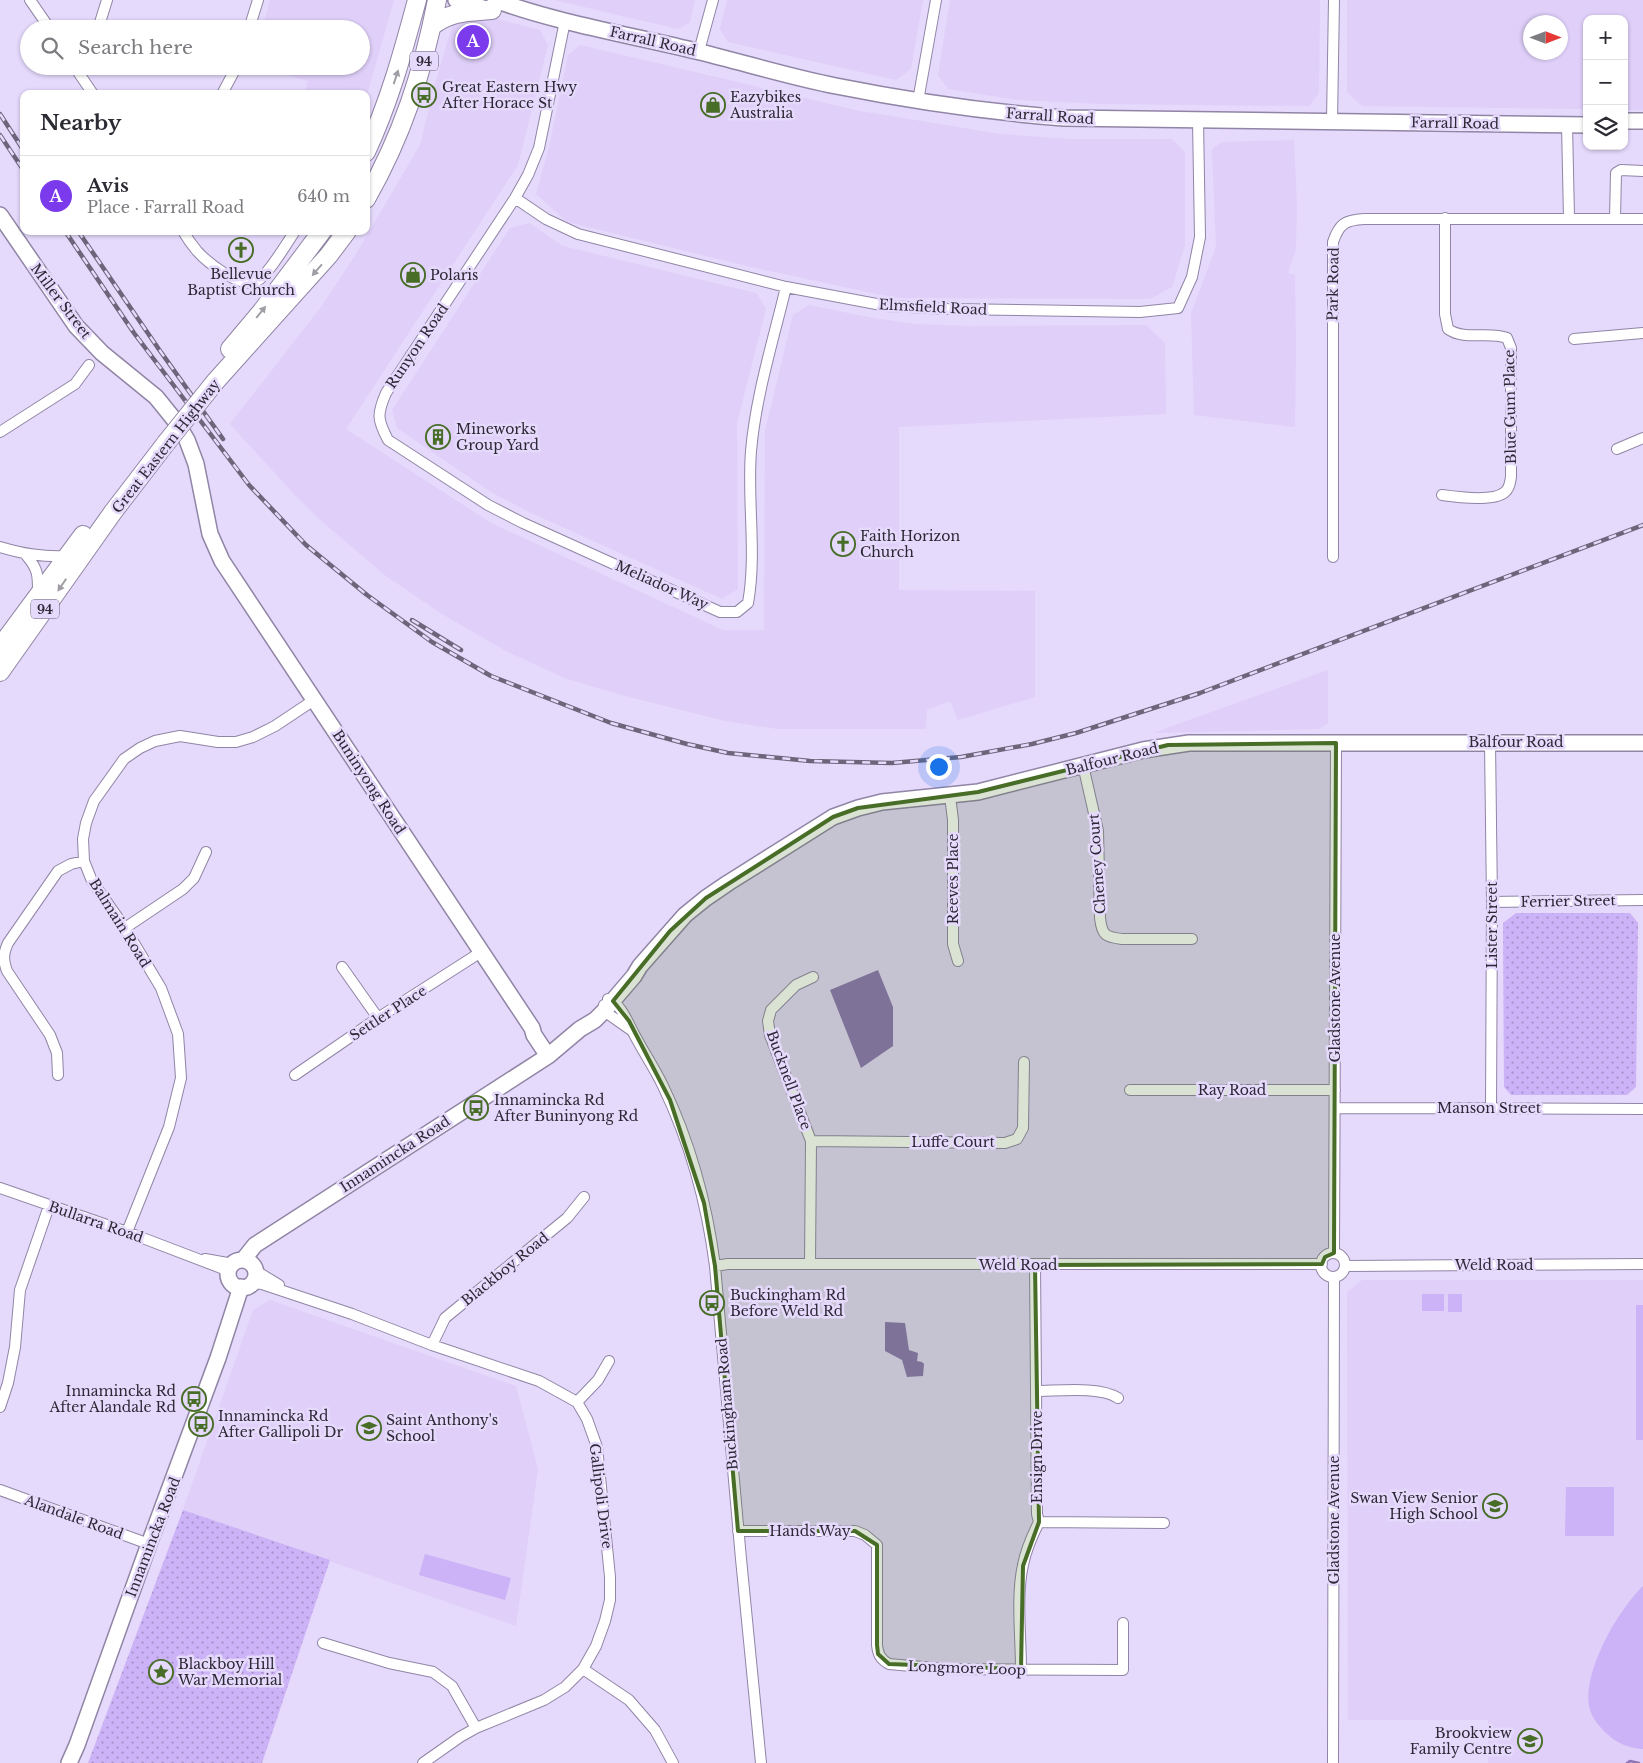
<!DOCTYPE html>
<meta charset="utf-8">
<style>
body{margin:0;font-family:"Libre Baskerville",serif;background:#f7f7f7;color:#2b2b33}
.controls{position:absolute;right:15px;top:15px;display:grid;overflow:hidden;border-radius:10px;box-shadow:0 1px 4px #0004}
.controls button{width:45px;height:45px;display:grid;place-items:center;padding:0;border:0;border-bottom:1px solid #e1e1e2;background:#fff;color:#2b2b33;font:25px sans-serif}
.compass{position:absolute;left:1523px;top:15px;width:45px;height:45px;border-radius:50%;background:#fff;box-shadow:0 1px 4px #0004;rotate:90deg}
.you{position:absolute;left:938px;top:766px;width:18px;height:18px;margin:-12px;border:4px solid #fff;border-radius:50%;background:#1a73e8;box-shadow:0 0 0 8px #1a73e833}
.badge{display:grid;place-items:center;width:32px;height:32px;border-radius:50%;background:#7c3aed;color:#fff;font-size:16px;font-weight:700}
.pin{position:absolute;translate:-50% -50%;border:2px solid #fff;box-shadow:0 1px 5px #0006}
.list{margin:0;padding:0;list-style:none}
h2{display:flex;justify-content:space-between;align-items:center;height:65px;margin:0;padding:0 20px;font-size:21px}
h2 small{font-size:16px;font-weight:400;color:#7c7c81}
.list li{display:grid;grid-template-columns:32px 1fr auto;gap:15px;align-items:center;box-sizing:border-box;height:80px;padding:0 20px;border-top:1px solid #e1e1e2}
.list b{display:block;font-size:19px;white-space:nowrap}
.list p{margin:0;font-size:16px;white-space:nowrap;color:#7c7c81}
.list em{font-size:16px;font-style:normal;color:#7c7c81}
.icon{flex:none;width:28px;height:28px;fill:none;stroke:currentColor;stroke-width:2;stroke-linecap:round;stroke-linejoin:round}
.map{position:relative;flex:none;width:1643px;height:1763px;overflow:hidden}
.search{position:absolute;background:#fff;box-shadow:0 1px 4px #0004;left:20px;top:20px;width:350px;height:55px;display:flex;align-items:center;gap:12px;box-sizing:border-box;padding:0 18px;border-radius:28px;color:#7c7c81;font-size:19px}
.panel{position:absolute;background:#fff;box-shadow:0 1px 4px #0004;left:20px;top:90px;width:350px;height:145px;border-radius:10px}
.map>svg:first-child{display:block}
.built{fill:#dfcff9;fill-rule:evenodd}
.green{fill:url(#green-dots)}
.pitch{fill:#ccb2f6}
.water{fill:#8e74b5}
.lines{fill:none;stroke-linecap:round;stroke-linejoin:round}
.stream{stroke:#8e74b5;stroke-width:2.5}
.minor-casing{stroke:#9185a5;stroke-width:12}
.secondary-casing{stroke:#9185a5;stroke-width:18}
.trunk-casing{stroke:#9185a5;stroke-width:20}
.minor{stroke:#fff;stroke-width:10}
.secondary{stroke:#fff;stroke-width:15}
.trunk{stroke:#fff;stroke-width:18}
.rail-casing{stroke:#6d657a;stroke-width:4.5}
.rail{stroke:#e5d9fc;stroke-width:2.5;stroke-dasharray:8;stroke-linecap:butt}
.trunk-bridge-casing{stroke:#9185a5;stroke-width:20;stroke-linecap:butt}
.trunk-bridge{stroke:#fff;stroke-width:18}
.oneway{fill:#a09ea4}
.marked{fill:#476d27;fill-opacity:0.2;stroke:#476d27;stroke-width:4;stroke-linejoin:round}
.labels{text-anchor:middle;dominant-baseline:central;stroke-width:5;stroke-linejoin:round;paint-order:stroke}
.shield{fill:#e5d9fc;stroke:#645d71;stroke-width:1}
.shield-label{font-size:12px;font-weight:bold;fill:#2d2835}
.street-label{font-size:14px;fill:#2d2835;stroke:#e5d9fc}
.poi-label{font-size:14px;fill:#2d2835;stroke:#e5d9fc;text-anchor:start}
</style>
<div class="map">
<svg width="1643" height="1763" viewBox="0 0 1643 1763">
<defs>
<pattern id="green-dots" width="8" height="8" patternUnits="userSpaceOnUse" patternTransform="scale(1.25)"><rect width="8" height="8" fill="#ccb2f6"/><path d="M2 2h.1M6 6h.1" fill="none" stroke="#a691c8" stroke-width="1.8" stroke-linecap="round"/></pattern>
</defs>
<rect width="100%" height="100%" fill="#e5d9fc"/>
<path class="built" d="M270,0H394L366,98V94H304L308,81L257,66H361V29H262Z
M554,0H695L690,22L678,29Z
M727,0H923L911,69L896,80L728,42L720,29Z
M950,0H1320L1319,93L1309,106L1102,104L1017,100L948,89L938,75Z
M1347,0H1643V110H1624V19H1587V109L1362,106L1347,92ZM1530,22H1560V52H1530Z
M482,15L540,30L548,45L518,165L346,429L491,523L723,630H764L765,431L793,315L809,305L873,318L916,324L969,326L1146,325L1165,343L1166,414L899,427V590L1035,591V697L958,720L950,701L927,710L926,729H778L725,721L629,697L567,679L506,651L442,614L386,576L319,519L295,495L230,424L321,307L356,254L420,145L435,84L453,23Z
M580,45L860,111L1000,134L1070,139H1172L1185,152V245L1172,287L1150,299L900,298L867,292L751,267L567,222L536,194L549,147L568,55Z
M1294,140L1297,206L1296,249L1288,273L1295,275L1296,348L1295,427L1194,415L1191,313L1216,247L1212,149L1222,142Z
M529,223L563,246L756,293L766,309L737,423L738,589L722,599L529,512L491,492L397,428L392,410L424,361L510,228Z
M1328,670V723L1319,729L1153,733Z
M1362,1280H1643V1763H1488V1720H1348L1347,1292Z
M270,1300L516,1386L538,1469L516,1626L183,1510L253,1310Z"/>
<path class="green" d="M1516,913H1630L1638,923L1636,1087L1627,1095H1511L1504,1087L1503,923Z
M183,1510L330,1560L262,1763H88Z"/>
<path class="pitch" d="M1422,1294H1444V1311H1422Z
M1448,1294H1462V1312H1448Z
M1636,1305H1643V1440H1636Z
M1566,1487H1614V1536H1565Z
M425,1554L511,1578L505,1600L419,1575Z
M1643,1586V1749C1628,1748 1616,1743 1605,1732C1599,1726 1593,1719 1590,1710C1580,1675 1618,1610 1643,1586Z"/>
<path class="water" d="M878,970L893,1007V1046L861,1068L830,990Z
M885,1322L905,1323L909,1350L918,1353L917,1361L922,1362L924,1364L923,1376L907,1377L902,1360L885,1351Z"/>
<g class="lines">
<path class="stream" d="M1627,1763L1630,1761L1639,1763"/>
<defs>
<path id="minor" d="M30,0L50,29
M565,21L539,148L528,175L515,198L386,393C377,414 377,419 388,440L488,505L523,523L720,612H737L748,603C757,553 747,501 751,451C756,395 773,341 786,287
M98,29L107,0
M249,29L258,0
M699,51L713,0
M74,66L93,94
M222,94L237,66
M918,101L936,0
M1332,121L1334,0
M1567,124L1569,218
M515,198L546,219L578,234L786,287L887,306L948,309L1140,312L1178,308L1192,277L1200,237L1198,120
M1615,218L1616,173L1621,170L1643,171
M183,231C187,238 192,245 197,251C207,262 241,290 257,281C268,275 287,243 295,231
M1574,339L1643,333
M0,432L75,384L89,365
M1617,449L1643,438
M1442,495C1456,497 1494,502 1505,492C1510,488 1510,482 1511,477V348L1507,338C1488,331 1465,341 1448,329L1445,314V218
M0,547C24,554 42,557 67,556
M26,555C39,570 38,576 38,595
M1333,557V242C1339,224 1345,220 1364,219H1643
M1490,742L1492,902L1491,1108
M1083,765L1098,831L1100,918C1102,935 1105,937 1122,939H1192
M950,796L953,820V944L958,961
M1492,902L1643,900
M125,928L183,889L194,878L206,852
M342,967L378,1018
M608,999C621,1004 627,1021 633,1032C642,1050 654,1067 663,1086C690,1142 707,1204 715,1266L741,1559L761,1763
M604,1005V1011L631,1030
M58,1075L57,1053L50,1035L7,971C3,960 3,954 8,943L58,871L71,864L84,861
M295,1075L378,1018L481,952
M1130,1090H1335
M1335,1108L1643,1109
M811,1141L1005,1143L1017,1139L1023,1128L1024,1062
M0,1188L127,1232L229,1271
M127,1232L169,1127L181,1078L178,1034L161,988L125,928L92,881L84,861L83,839L86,823L94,801L124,759L140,748L155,741L180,736L218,742H236L253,737L275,726L314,700
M1334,1253L1336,743
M1321 1265a12 12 0 1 1 24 0a12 12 0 1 1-24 0Z
M205,1259L233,1264
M810,1264L811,1141L770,1035L768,1021L771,1010L796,985L813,977
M1035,1265L1037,1514L1039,1522L1164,1523
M715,1266L728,1264H1322
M1345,1266L1643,1264
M256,1271L279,1285
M252,1283L262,1284L352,1314L432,1345L539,1381L577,1402L587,1419L597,1447L610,1577V1600L605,1621L596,1646L583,1669L565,1687L544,1700L476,1728L460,1737L423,1763
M432,1345L445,1318L567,1218L584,1197
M1036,1391C1058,1391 1100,1386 1118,1398
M577,1402L598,1380L609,1361
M0,1407L8,1383L15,1347L20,1290L49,1206
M0,1490L149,1544
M738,1531H855L865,1535L877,1545V1645C878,1654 880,1659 889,1664L945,1669L1123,1670V1623
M323,1643L389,1663L433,1672L452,1686L476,1728
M583,1669L629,1700L655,1730L673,1763
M1021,1669C1021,1637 1016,1596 1023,1565C1026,1549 1032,1536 1039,1522
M1333,1763L1334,1277"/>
<path id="secondary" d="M456,0L486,9
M495,0C561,24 631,35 700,52C745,63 790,77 836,86C911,101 987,112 1064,118L1587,125
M1624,121H1643
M0,215L76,326L102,353L156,397L177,423L187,440L196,464L210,534L222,561L532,1028L534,1035L548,1056
M243,1260L255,1245L548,1056L580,1029L595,1020L604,1011L634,976L640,966L685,915L706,898L728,883L833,817L858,808L882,802L978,792L1143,750L1189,743H1643
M228 1274a14 14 0 1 1 28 0a14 14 0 1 1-28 0Z
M69,1763L77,1745L149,1544L218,1358L241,1287"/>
<path id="trunk" d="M432,26C451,11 468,12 492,10
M366,152C389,103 403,52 417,0
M366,199C402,136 423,72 437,0
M230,349L262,311L322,231
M215,382L329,255L347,231
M0,647L83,535
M0,672L113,512L166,443"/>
</defs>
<use href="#minor" class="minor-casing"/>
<use href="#secondary" class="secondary-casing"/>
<use href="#trunk" class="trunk-casing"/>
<use href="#minor" class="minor"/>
<use href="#secondary" class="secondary"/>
<use href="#trunk" class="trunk"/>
<defs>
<path id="rail" d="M0,114L24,151
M0,135L24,171
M65,231L134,333L249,485L306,545L367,595L432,642L491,676L611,723L687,744L728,753L810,761L892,763L961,757L1032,744L1076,733L1200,693L1643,525
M78,231L158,348L223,439
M412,620L461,650"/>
</defs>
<use href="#rail" class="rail-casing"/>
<use href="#rail" class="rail"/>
<defs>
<path id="trunk-bridge" d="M166,443L215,382"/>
</defs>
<use href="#trunk-bridge" class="trunk-bridge-casing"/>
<use href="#trunk-bridge" class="trunk-bridge"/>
</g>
<defs><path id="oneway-solid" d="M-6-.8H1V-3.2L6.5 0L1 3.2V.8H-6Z" transform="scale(1.25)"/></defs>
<g class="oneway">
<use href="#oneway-solid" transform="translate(396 77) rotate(-72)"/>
<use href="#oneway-solid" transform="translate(317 270) rotate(131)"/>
<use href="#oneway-solid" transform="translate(261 312) rotate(-51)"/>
<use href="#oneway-solid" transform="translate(62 585) rotate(124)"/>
</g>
<path class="marked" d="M1336,743L1334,1253L1325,1257L1322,1264L1035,1265L1039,1522L1023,1566L1021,1669L889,1664L878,1654L877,1645V1545L855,1531H738L715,1266L704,1203L670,1100L629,1021L613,1001L670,931L706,898L833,817L858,808L978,792L1168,745Z"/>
<defs>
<symbol id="bus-ring" viewBox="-11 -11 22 22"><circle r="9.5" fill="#e5d9fc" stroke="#476d27" stroke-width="1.5"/><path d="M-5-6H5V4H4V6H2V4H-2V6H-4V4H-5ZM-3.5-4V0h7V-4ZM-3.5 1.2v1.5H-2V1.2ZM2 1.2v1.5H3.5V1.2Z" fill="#476d27"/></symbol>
<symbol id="shop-ring" viewBox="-11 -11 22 22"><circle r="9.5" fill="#e5d9fc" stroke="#476d27" stroke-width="1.5"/><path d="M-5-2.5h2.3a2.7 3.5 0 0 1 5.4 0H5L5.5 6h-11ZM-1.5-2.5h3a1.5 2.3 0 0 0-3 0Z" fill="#476d27"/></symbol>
<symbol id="church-ring" viewBox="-11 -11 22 22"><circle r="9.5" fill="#e5d9fc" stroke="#476d27" stroke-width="1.5"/><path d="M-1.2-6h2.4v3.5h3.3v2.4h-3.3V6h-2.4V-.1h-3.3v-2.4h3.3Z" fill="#476d27"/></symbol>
<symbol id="building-ring" viewBox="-11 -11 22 22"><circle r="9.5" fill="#e5d9fc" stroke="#476d27" stroke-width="1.5"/><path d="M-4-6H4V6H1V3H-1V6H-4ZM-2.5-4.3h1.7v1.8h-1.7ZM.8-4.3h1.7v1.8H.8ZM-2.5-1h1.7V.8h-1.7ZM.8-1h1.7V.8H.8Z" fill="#476d27"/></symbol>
<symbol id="school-ring" viewBox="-11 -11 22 22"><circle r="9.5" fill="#e5d9fc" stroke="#476d27" stroke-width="1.5"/><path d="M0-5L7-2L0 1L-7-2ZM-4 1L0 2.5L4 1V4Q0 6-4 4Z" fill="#476d27"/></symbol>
<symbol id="sight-ring" viewBox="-11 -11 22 22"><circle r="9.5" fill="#e5d9fc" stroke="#476d27" stroke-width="1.5"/><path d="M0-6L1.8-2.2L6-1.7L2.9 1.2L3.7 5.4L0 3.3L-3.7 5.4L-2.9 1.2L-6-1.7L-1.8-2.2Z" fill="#476d27"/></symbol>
</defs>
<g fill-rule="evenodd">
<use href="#bus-ring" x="410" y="81" width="28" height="28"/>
<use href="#shop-ring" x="699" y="91" width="28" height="28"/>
<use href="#church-ring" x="227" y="236" width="28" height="28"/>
<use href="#shop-ring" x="399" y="261" width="28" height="28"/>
<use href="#building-ring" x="424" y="423" width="28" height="28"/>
<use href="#church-ring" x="829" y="530" width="28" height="28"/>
<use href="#bus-ring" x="462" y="1094" width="28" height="28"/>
<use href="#bus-ring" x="698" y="1289" width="28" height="28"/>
<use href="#bus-ring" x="180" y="1385" width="28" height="28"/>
<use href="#bus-ring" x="187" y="1410" width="28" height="28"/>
<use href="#school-ring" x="355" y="1414" width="28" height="28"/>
<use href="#school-ring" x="1481" y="1492" width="28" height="28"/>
<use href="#sight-ring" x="147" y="1658" width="28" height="28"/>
<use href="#school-ring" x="1516" y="1727" width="28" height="28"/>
</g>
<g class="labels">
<g class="shield">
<rect x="410" y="51.5" width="28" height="19" rx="4"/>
<rect x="31" y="599.5" width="28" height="19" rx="4"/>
</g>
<g class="shield-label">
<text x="424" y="61">94</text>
<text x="45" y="609">94</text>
</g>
<g class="street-label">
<text transform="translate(653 41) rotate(13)">Farrall Road</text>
<text transform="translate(1050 116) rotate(4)">Farrall Road</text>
<text transform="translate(1455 123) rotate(1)">Farrall Road</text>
<text transform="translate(1333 284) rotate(-89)">Park Road</text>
<text transform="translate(61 301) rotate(53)">Miller Street</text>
<text transform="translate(933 307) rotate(3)">Elmsfield Road</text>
<text transform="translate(417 346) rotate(-56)">Runyon Road</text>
<text transform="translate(1510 407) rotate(-91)">Blue Gum Place</text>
<text transform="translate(166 446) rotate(-52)">Great Eastern Highway</text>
<text transform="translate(662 585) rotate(24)">Meliador Way</text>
<text x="1516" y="742">Balfour Road</text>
<text transform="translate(1112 759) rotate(-14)">Balfour Road</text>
<text transform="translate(369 782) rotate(57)">Buninyong Road</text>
<text transform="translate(1097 864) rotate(-94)">Cheney Court</text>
<text transform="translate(953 879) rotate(-90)">Reeves Place</text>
<text transform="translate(1568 901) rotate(-1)">Ferrier Street</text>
<text transform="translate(120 923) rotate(58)">Balmain Road</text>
<text transform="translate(1492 925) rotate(-90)">Lister Street</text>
<text transform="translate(1335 998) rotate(-90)">Gladstone Avenue</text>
<text transform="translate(388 1013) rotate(-33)">Settler Place</text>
<text transform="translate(789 1080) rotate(70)">Bucknell Place</text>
<text x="1232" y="1090">Ray Road</text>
<text x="1489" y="1108">Manson Street</text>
<text x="953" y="1142">Luffe Court</text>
<text transform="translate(395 1154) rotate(-33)">Innamincka Road</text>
<text transform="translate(96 1222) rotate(19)">Bullarra Road</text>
<text x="1018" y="1265">Weld Road</text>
<text x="1494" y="1265">Weld Road</text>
<text transform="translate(505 1269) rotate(-39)">Blackboy Road</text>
<text transform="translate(727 1404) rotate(-95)">Buckingham Road</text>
<text transform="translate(1037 1457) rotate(-90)">Ensign Drive</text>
<text transform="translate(601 1496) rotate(83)">Gallipoli Drive</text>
<text transform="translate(74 1517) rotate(20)">Alandale Road</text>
<text transform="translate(1334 1520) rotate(-90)">Gladstone Avenue</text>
<text x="810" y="1531">Hands Way</text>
<text transform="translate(153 1537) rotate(-69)">Innamincka Road</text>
<text transform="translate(967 1668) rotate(2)">Longmore Loop</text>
</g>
<g class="poi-label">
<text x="442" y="87">Great Eastern Hwy<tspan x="442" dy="16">After Horace St</tspan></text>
<text x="730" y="97">Eazybikes<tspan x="730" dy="16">Australia</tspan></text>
<text x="241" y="274" text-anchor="middle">Bellevue<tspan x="241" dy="16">Baptist Church</tspan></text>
<text x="430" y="275">Polaris</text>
<text x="456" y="429">Mineworks<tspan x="456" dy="16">Group Yard</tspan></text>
<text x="860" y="536">Faith Horizon<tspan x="860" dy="16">Church</tspan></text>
<text x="494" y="1100">Innamincka Rd<tspan x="494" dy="16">After Buninyong Rd</tspan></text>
<text x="730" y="1295">Buckingham Rd<tspan x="730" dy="16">Before Weld Rd</tspan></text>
<text x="176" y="1391" text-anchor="end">Innamincka Rd<tspan x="176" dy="16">After Alandale Rd</tspan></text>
<text x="218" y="1416">Innamincka Rd<tspan x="218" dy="16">After Gallipoli Dr</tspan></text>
<text x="386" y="1420">Saint Anthony's<tspan x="386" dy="16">School</tspan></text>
<text x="1478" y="1498" text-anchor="end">Swan View Senior<tspan x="1478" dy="16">High School</tspan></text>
<text x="178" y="1664">Blackboy Hill<tspan x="178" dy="16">War Memorial</tspan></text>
<text x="1512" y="1733" text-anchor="end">Brookview<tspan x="1512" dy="16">Family Centre</tspan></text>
</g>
</g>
</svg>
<div class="controls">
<button>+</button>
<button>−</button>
<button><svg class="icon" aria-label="layers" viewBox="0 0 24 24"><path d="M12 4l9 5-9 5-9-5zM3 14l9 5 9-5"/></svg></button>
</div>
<svg class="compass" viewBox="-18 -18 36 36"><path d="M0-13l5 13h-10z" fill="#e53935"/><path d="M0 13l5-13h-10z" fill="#7c7c81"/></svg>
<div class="you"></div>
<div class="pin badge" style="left:473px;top:41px">A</div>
<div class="search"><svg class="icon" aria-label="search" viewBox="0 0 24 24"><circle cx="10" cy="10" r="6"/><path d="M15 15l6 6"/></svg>Search here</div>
<section class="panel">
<h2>Nearby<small></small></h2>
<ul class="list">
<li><span class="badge">A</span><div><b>Avis</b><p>Place · Farrall Road</p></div><em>640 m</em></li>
</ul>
</section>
</div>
